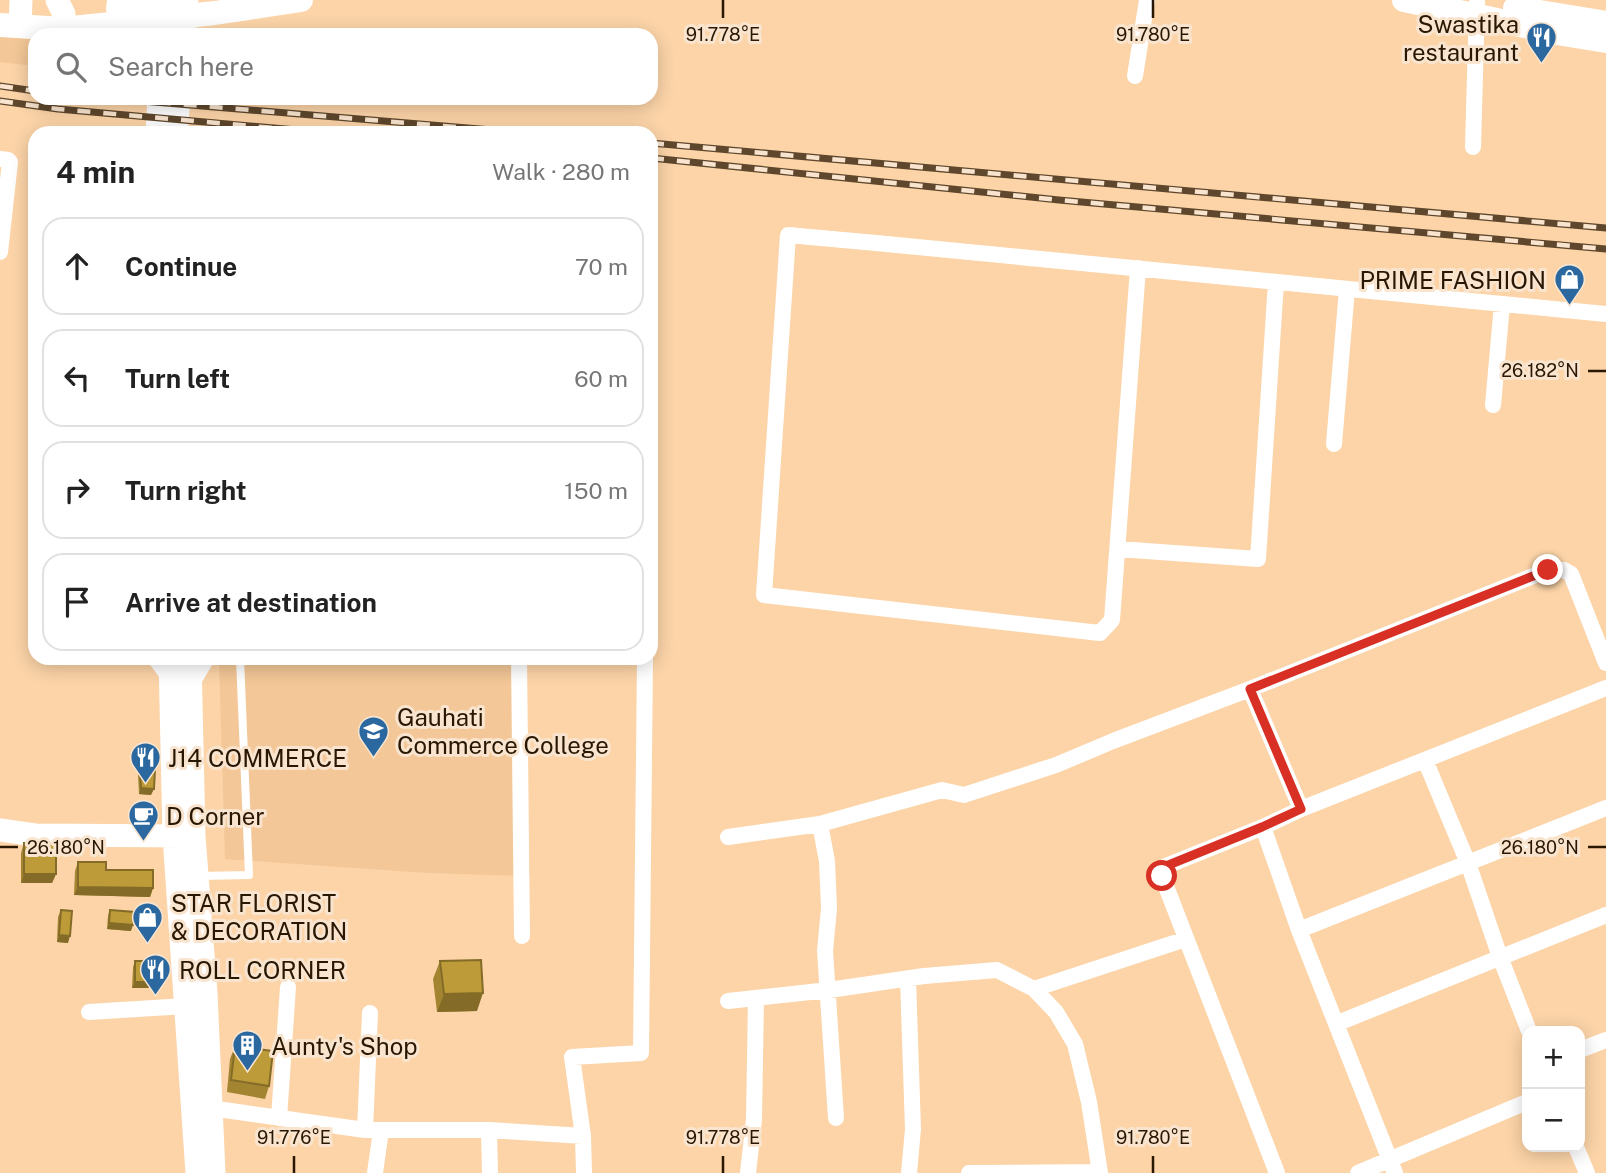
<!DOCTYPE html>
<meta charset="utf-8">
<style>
body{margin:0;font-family:"Public Sans",sans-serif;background:#f2f2f2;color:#222}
.controls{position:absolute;right:21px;bottom:21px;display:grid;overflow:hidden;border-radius:14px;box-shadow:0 4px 18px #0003}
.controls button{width:63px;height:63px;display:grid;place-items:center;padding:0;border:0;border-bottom:2px solid #e0e0e0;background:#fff;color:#222;font:35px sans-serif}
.stop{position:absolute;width:21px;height:21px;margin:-16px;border:5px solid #d93025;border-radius:50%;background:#fff}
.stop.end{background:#d93025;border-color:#fff;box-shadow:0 2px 7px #0008}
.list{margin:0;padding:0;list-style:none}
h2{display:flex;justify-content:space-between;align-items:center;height:91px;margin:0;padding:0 28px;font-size:30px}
h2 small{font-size:23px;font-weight:400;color:#767676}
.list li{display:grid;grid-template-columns:46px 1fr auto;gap:21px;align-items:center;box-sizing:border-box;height:98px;margin:0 14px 14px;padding:0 14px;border:2px solid #e0e0e0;border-radius:21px}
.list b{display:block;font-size:26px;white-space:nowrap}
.list em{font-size:23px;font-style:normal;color:#767676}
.icon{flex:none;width:38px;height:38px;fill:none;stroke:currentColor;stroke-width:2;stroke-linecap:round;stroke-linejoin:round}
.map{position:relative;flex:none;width:1606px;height:1173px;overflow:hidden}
.search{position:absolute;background:#fff;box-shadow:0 4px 18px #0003;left:28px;top:28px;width:630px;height:77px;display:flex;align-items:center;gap:18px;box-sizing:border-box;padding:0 24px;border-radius:21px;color:#767676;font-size:26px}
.panel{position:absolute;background:#fff;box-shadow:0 4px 18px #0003;left:28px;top:126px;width:630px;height:539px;border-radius:21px}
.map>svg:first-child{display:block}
.built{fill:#f3c797}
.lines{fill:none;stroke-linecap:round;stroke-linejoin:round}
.lane{stroke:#fff;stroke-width:8}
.street{stroke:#fff;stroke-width:16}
.secondary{stroke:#fff;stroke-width:23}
.primary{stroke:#fff;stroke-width:24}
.rail-casing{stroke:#5e472c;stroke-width:7}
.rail{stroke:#f9e5cf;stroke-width:4.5;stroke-dasharray:13;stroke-linecap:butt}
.wall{fill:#a38531}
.shaded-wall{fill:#846c28}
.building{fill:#bd9b39;stroke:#846c28;stroke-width:2}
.route{stroke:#d93025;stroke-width:9}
.ticks{fill:none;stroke:#291702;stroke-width:2.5}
.labels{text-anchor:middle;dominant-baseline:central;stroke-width:6;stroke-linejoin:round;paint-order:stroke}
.poi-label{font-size:24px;fill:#291702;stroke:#f9e5cf;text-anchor:start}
.ticks-label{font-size:18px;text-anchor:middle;fill:#291702;stroke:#f9e5cf;stroke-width:6;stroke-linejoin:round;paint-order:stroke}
</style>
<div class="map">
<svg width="1606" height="1173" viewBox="0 0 1606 1173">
<rect width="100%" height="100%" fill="#fcd4a8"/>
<path class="built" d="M0,36L35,39V66L0,62Z
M219,658H523L530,876L428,873L225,859Z"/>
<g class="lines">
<path class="lane" d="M150,658L164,677
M200,876L249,875L240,658"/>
<path class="street" d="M114,9L115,0
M1135,76L1147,0
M1473,147L1477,2
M0,159L8,160L10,162L0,252
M1138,268L1112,620L1100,633L764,595L788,235L876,243L1606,314
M1493,405L1502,304
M1334,444L1347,289
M1118,549L1258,559L1276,282
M519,658L522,936
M191,685L207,658
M1250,689L1301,809
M1425,760L1468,863L1500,957L1529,1031
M820,824L827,861L829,908L825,951L836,1118
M1263,827L1299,930L1395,1173
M728,837L820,824L942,790L964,795L1056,765L1113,741L1250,689L1548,570H1564L1571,574L1606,663
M1299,930L1606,808
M908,979L913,1129L909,1173
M1034,989L1186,939
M728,1001L829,990L924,976L997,970L1034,989L1056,1012L1075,1044L1089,1102L1100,1173
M89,1012L186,1006
M1338,1023L1606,915
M1580,1050L1606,1040
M203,1107L365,1130H489L583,1136
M279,1118L288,987
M365,1130L370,1013
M489,1130L490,1173
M1576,1147L1587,1173
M375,1173L381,1130
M584,1173L583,1136L572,1057L641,1053L645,658
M748,1173L754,1119L756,998
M969,1173L1100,1172
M1277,1173L1162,876L1166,866L1263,827L1301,809L1606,688
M1358,1173L1527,1102"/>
<path class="secondary" d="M57,0L64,14L63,29
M20,26L21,0
M184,35L187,0
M157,133L159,98
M176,133L179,98
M170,658L174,836L197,1173
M190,658L194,836L206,993L214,1173
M0,830L35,835L189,836"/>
<path class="primary" d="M1404,0L1557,33L1606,41
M130,6L167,0
M1515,8L1606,23
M0,25L63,29L215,13L301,0"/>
<defs>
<path id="rail" d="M0,86L35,91
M106,98L528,133
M0,101L58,109L331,133
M651,143L1606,228
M651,158L1059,200L1606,249"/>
</defs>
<use href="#rail" class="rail-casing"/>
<use href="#rail" class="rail"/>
</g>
<path class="wall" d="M140,769L151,795L139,794L138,775Z
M24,843L56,874L52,883H21V853Z
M78,862L106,870L153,888L150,897L74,895L75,871Z
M61,910L68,943L57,942L58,917Z
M110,910L131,931L107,929L108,916Z
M135,961L157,982L154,988H132L133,967Z
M440,961L477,1011L437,1012L433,979Z
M235,1046L269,1086L265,1099L227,1092L230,1059Z"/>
<path class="shaded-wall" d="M141,788L154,789L151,795L139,794Z
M24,874H56L52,883H21Z
M78,887L153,888L150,897L74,895Z
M109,923L133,925L131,931L107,929Z
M59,935L70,936L68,943L57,942Z
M135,982H157L154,988H132Z
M483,993L477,1011L437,1012L444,994Z"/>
<path class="building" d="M140,769H155L154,789L141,788Z
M24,843H56V874H24Z
M78,862H106V870H153V888L78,887Z
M61,910L72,911L70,936L59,935Z
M110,910L135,912L133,925L109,923Z
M481,960L483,993L444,994L440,961Z
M135,961H157V982H135Z
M235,1046L273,1051L269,1086L231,1080Z"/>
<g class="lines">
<path class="route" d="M1162,876L1166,866L1262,827L1301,809L1250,689L1548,570"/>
</g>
<path class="ticks" d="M723,0V18M1153,0V18M1588,371H1606M0,847H18M1588,847H1606M294,1156V1173M723,1156V1173M1153,1156V1173"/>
<defs>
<symbol id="restaurant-pin" viewBox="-11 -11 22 30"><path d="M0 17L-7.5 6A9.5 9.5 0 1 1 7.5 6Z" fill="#2b689f" stroke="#f9e5cf"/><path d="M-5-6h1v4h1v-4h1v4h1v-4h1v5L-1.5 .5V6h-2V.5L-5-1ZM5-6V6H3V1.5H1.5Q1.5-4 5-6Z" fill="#fff"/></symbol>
<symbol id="shop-pin" viewBox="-11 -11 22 30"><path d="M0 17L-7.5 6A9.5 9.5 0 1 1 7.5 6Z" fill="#2b689f" stroke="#f9e5cf"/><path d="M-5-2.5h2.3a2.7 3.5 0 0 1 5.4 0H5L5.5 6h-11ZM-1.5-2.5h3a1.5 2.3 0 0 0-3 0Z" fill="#fff"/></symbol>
<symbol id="university-pin" viewBox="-11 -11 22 30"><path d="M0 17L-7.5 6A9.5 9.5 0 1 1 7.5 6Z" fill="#2b689f" stroke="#f9e5cf"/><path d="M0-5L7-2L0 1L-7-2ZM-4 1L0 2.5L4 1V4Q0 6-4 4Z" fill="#fff"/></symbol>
<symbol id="cafe-pin" viewBox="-11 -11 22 30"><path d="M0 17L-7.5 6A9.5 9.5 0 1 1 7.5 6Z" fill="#2b689f" stroke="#f9e5cf"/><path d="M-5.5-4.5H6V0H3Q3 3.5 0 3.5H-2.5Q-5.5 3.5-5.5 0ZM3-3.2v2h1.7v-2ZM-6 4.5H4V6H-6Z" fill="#fff"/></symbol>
<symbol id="building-pin" viewBox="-11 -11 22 30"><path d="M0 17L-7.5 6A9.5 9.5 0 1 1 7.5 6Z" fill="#2b689f" stroke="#f9e5cf"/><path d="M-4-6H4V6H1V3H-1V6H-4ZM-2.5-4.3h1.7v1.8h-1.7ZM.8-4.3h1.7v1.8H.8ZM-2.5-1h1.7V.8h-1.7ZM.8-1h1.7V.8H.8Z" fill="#fff"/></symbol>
</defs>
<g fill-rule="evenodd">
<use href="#restaurant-pin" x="1524" y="20" width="35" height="47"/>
<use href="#shop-pin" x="1552" y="262" width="35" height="47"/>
<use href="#university-pin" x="356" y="714" width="35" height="47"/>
<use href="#restaurant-pin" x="128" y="740" width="35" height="47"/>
<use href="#cafe-pin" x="126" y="798" width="35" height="47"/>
<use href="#shop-pin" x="130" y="900" width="35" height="47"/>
<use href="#restaurant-pin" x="138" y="952" width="35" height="47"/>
<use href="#building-pin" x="230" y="1028" width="35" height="47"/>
</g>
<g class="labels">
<g class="poi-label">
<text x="1519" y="24" text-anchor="end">Swastika<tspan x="1519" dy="28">restaurant</tspan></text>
<text x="1546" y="280" text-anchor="end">PRIME FASHION</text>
<text x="397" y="717">Gauhati<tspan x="397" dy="28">Commerce College</tspan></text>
<text x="168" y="758">J14 COMMERCE</text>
<text x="166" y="816">D Corner</text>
<text x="171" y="903">STAR FLORIST<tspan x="171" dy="28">&amp; DECORATION</tspan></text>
<text x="179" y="970">ROLL CORNER</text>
<text x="271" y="1046">Aunty's Shop</text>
</g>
</g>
<g class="ticks-label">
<text x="723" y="41">91.778°E</text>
<text x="1153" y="41">91.780°E</text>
<text x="1540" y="377">26.182°N</text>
<text x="66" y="854">26.180°N</text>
<text x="1540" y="854">26.180°N</text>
<text x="294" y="1144">91.776°E</text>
<text x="723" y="1144">91.778°E</text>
<text x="1153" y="1144">91.780°E</text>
</g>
</svg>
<div class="controls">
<button>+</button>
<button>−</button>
</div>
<div class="stop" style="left:1162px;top:876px"></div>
<div class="stop end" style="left:1548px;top:570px"></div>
<div class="search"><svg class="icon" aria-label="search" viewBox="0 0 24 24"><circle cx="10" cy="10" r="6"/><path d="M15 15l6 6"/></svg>Search here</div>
<section class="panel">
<h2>4 min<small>Walk · 280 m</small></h2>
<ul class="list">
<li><svg class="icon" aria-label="ahead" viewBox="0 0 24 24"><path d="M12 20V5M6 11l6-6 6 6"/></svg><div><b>Continue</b></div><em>70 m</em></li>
<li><svg class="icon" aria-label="left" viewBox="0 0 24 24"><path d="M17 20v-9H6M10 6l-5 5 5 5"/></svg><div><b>Turn left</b></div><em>60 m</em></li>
<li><svg class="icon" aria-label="right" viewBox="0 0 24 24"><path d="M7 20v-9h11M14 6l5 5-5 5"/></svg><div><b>Turn right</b></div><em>150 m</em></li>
<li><svg class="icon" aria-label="arrive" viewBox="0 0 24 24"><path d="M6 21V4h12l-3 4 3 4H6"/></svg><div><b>Arrive at destination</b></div></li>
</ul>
</section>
</div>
